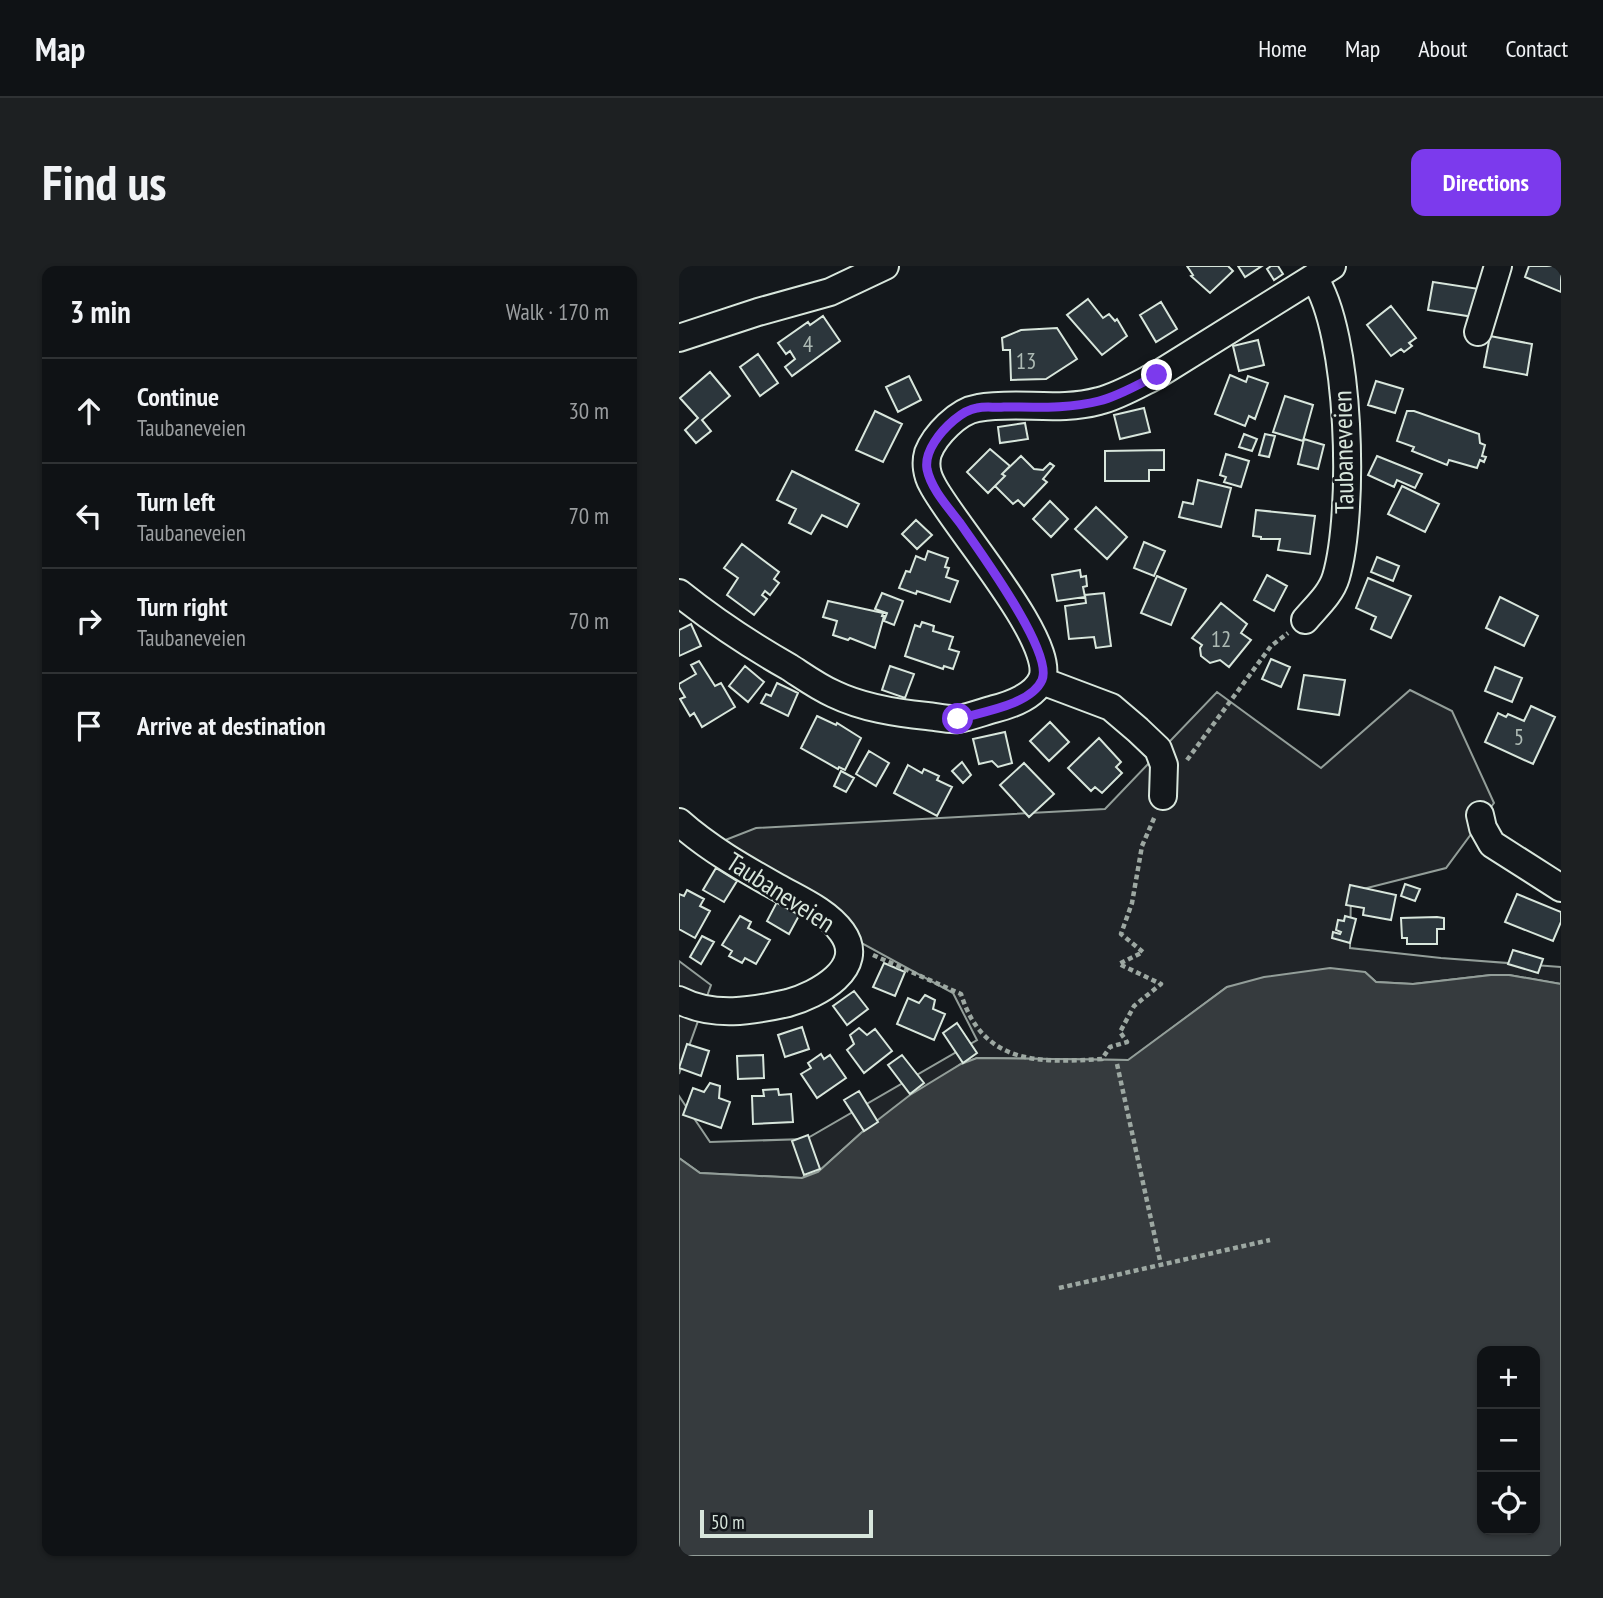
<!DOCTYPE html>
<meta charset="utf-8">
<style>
body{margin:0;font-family:"PT Sans Narrow",sans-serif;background:#1d2022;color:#f1f3f6}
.controls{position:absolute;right:21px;bottom:21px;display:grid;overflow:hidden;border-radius:14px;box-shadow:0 2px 5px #0004}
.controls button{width:63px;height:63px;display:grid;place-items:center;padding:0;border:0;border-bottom:2px solid #2f3234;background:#0f1215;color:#f1f3f6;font:35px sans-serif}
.scale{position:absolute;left:21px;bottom:18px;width:173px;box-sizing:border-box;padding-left:7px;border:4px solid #d8e6dc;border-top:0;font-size:19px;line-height:24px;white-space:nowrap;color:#d8e6dc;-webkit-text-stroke:5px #14181c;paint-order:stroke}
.stop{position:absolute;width:21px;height:21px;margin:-16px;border:5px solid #7c3aed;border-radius:50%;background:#fff}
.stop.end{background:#7c3aed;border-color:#fff;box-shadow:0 2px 7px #0008}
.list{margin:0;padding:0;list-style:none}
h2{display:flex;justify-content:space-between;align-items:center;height:91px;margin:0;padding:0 28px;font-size:30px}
h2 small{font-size:23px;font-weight:400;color:#9b9ea0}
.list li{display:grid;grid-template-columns:46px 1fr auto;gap:21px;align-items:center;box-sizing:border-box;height:105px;padding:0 28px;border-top:2px solid #2f3234}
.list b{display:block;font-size:26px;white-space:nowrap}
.list p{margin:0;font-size:23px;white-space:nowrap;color:#9b9ea0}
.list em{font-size:23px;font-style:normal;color:#9b9ea0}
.icon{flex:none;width:38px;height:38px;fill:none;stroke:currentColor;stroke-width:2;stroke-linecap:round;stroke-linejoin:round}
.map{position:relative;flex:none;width:882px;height:1290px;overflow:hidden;border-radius:14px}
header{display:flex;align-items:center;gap:42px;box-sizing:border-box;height:98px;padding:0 35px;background:#0f1215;border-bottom:2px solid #2f3234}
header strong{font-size:33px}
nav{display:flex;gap:38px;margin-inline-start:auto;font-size:24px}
.intro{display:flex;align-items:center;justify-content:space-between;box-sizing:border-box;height:168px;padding:0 42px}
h1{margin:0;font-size:49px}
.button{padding:18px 32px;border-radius:14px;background:#7c3aed;color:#fff;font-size:24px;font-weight:700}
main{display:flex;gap:42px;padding:0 42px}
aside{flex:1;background:#0f1215;border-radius:14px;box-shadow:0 2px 5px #0004}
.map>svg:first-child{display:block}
.green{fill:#202428;stroke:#939e99;stroke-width:2}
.water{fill:#363b3e;stroke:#939e99;stroke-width:2;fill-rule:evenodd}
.building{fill:#2c363c;stroke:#d8e6dc;stroke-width:2}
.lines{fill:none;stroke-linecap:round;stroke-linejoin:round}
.minor-casing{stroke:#d8e6dc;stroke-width:30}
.path{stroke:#9da8a2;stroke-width:4.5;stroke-dasharray:5 3.5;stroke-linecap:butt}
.minor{stroke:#14181c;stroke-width:26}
.route{stroke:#7c3aed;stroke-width:9}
.labels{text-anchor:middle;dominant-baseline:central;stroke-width:5;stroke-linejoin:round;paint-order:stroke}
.number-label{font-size:23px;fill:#adbab4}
.street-label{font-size:26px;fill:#d8e6dc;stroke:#14181c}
</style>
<header>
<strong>Map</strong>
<nav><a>Home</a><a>Map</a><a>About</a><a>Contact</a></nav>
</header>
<div class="intro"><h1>Find us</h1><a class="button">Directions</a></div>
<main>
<aside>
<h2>3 min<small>Walk · 170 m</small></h2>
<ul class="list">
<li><svg class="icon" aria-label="ahead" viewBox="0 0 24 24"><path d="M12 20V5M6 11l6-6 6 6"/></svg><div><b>Continue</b><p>Taubaneveien</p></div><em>30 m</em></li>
<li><svg class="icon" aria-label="left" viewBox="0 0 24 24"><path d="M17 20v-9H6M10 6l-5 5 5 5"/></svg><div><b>Turn left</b><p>Taubaneveien</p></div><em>70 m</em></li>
<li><svg class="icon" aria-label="right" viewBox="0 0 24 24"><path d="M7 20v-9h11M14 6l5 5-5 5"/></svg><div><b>Turn right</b><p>Taubaneveien</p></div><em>70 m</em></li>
<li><svg class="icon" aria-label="arrive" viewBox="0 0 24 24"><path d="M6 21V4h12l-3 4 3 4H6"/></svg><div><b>Arrive at destination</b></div></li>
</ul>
</aside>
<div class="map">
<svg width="882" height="1290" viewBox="0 0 882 1290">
<rect width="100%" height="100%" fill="#14181c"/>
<path class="green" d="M731,424L773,445L815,537L767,602L672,626L671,682L762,692L882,701V718L830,709H812L734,718L697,716L686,706L548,721L450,794L298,792L282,798L182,867L139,906L123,912L21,907L0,892V830L31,876L127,873L298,774L274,727L164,667L31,580L77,562L426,543L538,426L642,502Z
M0,695L32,719L0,808Z"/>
<path class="water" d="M651,702L686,706L697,716L734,718L812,709H830L882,718V1290H0V892L21,907L123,912L139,906L182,867L231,829L282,798L298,792L449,794L548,721L585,711ZM803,1085H856V1264H803Z"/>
<path class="building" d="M508,0H549L554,5L531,27L512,10L514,9Z
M559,0H583L566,11Z
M592,0H599L604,8L595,14L588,3Z
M850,0H882V26L846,11Z
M754,16L800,23L795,51L749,44Z
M409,33L424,52L430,48L436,55L438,53L448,70L423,89L388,49Z
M482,36L498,63L477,76L461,49Z
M712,40L737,72L730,77L733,80L725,86L722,83L712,90L688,59Z
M144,50L161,75L113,110L106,101L116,93L111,85L107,88L99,77L129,56L131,59Z
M378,62L398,93L367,113L332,114L331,84H324L323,72L342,64Z
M811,70L853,78L848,109L805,101Z
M579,74L585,99L560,105L554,80Z
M79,88L99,117L81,130L61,101Z
M31,106L51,130L23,154L32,165L17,177L6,164L19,152L1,132Z
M551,109L567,116L569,110L589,117L576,153L570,150L566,160L536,148Z
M230,110L242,134L219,146L207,121Z
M697,115L724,123L716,147L689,139Z
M606,130L634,139L624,175L594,166Z
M465,142L471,166L441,173L435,149Z
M196,145L223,158L204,196L177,184Z
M728,145H735L800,168L801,177L806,179L803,190L807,191L805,196L801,194L798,202L770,194L768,199L733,185L735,181L718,175Z
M346,157L349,173L321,177L319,161Z
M565,168L578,173L573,185L560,181Z
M586,168L596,170L590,191L580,189Z
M625,173L645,179L639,203L619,198Z
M311,183L331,200L323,208L326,210L309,227L288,206Z
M485,184V204H470V215H426V185Z
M547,188L570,195L562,221L545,216L547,211L541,209Z
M342,190L355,203L364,204L371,197L375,200L364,213L368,216L345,240L339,234L334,238L316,220L326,210L323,208Z
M698,190L743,208L736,222L718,214L715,221L689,209Z
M113,205L180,238L168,261L143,249L132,268L110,257L117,243L98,234Z
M519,214L552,222L542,261L500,251L504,236L514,238Z
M723,220L760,238L746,266L709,248Z
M371,235L389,253L372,271L354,253Z
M417,241L448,271L428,293L396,263Z
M577,244L636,250L631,288L599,284L601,273H582V271L574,270Z
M237,254L253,269L238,283L223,268Z
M465,276L486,285L475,310L455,302Z
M63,278L100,306L95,313L100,317L91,329L86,325L83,329L88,333L75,349L48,329L59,312L45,302Z
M249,285L269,292L266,301L270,302L267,311L279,315L271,336L238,325L237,328L220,322L227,305L231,306L237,290L246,294Z
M698,291L720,300L714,315L692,306Z
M401,304L402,311L407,310L408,320L404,321L406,331L378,335L373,309Z
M588,309L608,320L595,345L575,334Z
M478,310L507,323L492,359L462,347Z
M689,312L732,330L712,372L692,363L697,351L677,342Z
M203,327L224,335L215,359L205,355L208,347L196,343Z
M425,327L432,380L417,382L415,371L390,373L386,340L407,337L406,329Z
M821,331L859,350L845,380L807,362Z
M149,335L204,347L203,350H205L196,382L171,372L169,374L154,369L158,355L144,351Z
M542,337L568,358L562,367L572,374L550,401L541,394L531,397L522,390L521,382L523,379L513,372Z
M243,356L255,360L254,365L274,371L270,383L280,386L274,403L265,400L264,403L226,390L236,359L241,361Z
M12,358L22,380L0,390V364Z
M592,393L611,401L602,421L583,413Z
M20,395L36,420L42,417L56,441L23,461L15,447L11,450L1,433L6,431L0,421V418L17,408L12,399Z
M66,400L85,416L69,436L50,420Z
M211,400L235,408L226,432L203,424Z
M816,401L843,412L833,436L806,425Z
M625,409L666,414L660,449L619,443Z
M98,417L119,427L109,450L82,437L87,428L92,430Z
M852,440L876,451L854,498L806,476L819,447L827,451L829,448L845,455Z
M138,450L157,459L158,457L182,472L166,504L160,501L159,503L122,482Z
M371,456L390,476L370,495L351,475Z
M326,466L333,497L319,501L313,495L300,498L294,473Z
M420,472L442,496L437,501L443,507L423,527L416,521L412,525L389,502Z
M190,485L210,497L197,520L177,508Z
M283,496L292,509L284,517L273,505Z
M345,497L375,528L350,551L321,519Z
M229,499L243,507L245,503L260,510L258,514L273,521L258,550L215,527Z
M162,505L175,512L167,526L155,520Z
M37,602L58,615L45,636L24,624Z
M726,618L741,623L736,635L722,630Z
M671,619L717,629L712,654L684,649L685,642L667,639Z
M8,624L25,633L21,640L31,645L16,672L0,663V628L5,630Z
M838,628L882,646V656L874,675L826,656Z
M99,634L122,646L110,668L88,655Z
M61,650L72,656L69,662L91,674L77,698L66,692L63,697L50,690L53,685L43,679Z
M666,650L677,653L671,677L653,672L654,666L661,668L662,666L657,664L659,654L665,655Z
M758,651L765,652V663H758V678H728V672H723L722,652Z
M23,670L35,676L22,698L11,691Z
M834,684L864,693L859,707L829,698Z
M205,697L226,706L216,730L194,721Z
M175,725L189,743L168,759L154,740Z
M246,729L256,734L254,743L266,748L255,774L218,758L229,732L240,737Z
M278,757L298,787L284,797L264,767Z
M123,761L130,783L106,791L99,769Z
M180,762L188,769L196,763L213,785L185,807L168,784L175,778L171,769Z
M8,778L30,785L22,810L0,802Z
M142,788L145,793L151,789L167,812L138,832L122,808L132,802L129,797Z
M84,789L85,812L59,813L58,790Z
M223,789L245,817L231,828L209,799Z
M31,817L41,820L40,832L51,836L42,862L4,849L14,822L25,826Z
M99,823L100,829L112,828L114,856L74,858L73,830H85L84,824Z
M180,825L199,856L185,865L165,834Z
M129,869L141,903L125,909L113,875Z"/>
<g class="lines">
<defs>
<path id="minor" d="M799,66L819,0
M0,72L79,46L151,26L206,0
M0,327C35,355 71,379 110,401C124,410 139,421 155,428C184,442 217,447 248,450C258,451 270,454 279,453C291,451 304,446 315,443C331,439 356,430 363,413C378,375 271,255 253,218C248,209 246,197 249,187C256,169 279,145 299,142C338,135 380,146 420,135C440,130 460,118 478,109L653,0
M626,354C637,341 652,328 657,311C676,247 672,67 635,12
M363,415L432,441L459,464L479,483L485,499L484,530
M801,549L804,562L813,578L882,622
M0,556C29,582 64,602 98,621C119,633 148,645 163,666C189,702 138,729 109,737C73,745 35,752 0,734"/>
</defs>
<use href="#minor" class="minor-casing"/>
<path class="path" d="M508,494L592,380L609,367
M194,689L282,728C304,799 360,797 423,793L431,781L448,776L441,766L455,740L482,718L440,698L464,686L442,668L453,637L463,580L476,550
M438,798L482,999
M380,1022L591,974"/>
<use href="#minor" class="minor"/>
</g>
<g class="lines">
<path class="route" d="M279,453C302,446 352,439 363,414C375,386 299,283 281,257C269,241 252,223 248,203C245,185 262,165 275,154C281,149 291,143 298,142C307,140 316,142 325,141C356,141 389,143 420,135C440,130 460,118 478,109"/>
</g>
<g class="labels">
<g class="number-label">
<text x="129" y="77">4</text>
<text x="347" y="94">13</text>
<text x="542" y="372">12</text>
<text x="840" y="470">5</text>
</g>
<g class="street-label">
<text transform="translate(664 186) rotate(-91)">Taubaneveien</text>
<text transform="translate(102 626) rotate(33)">Taubaneveien</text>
</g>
</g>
</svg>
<div class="controls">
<button>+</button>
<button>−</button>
<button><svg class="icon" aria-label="locate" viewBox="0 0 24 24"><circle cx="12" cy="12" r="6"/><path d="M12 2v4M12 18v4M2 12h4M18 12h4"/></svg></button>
</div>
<div class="scale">50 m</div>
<div class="stop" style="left:279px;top:453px"></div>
<div class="stop end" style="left:478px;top:109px"></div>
</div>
</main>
